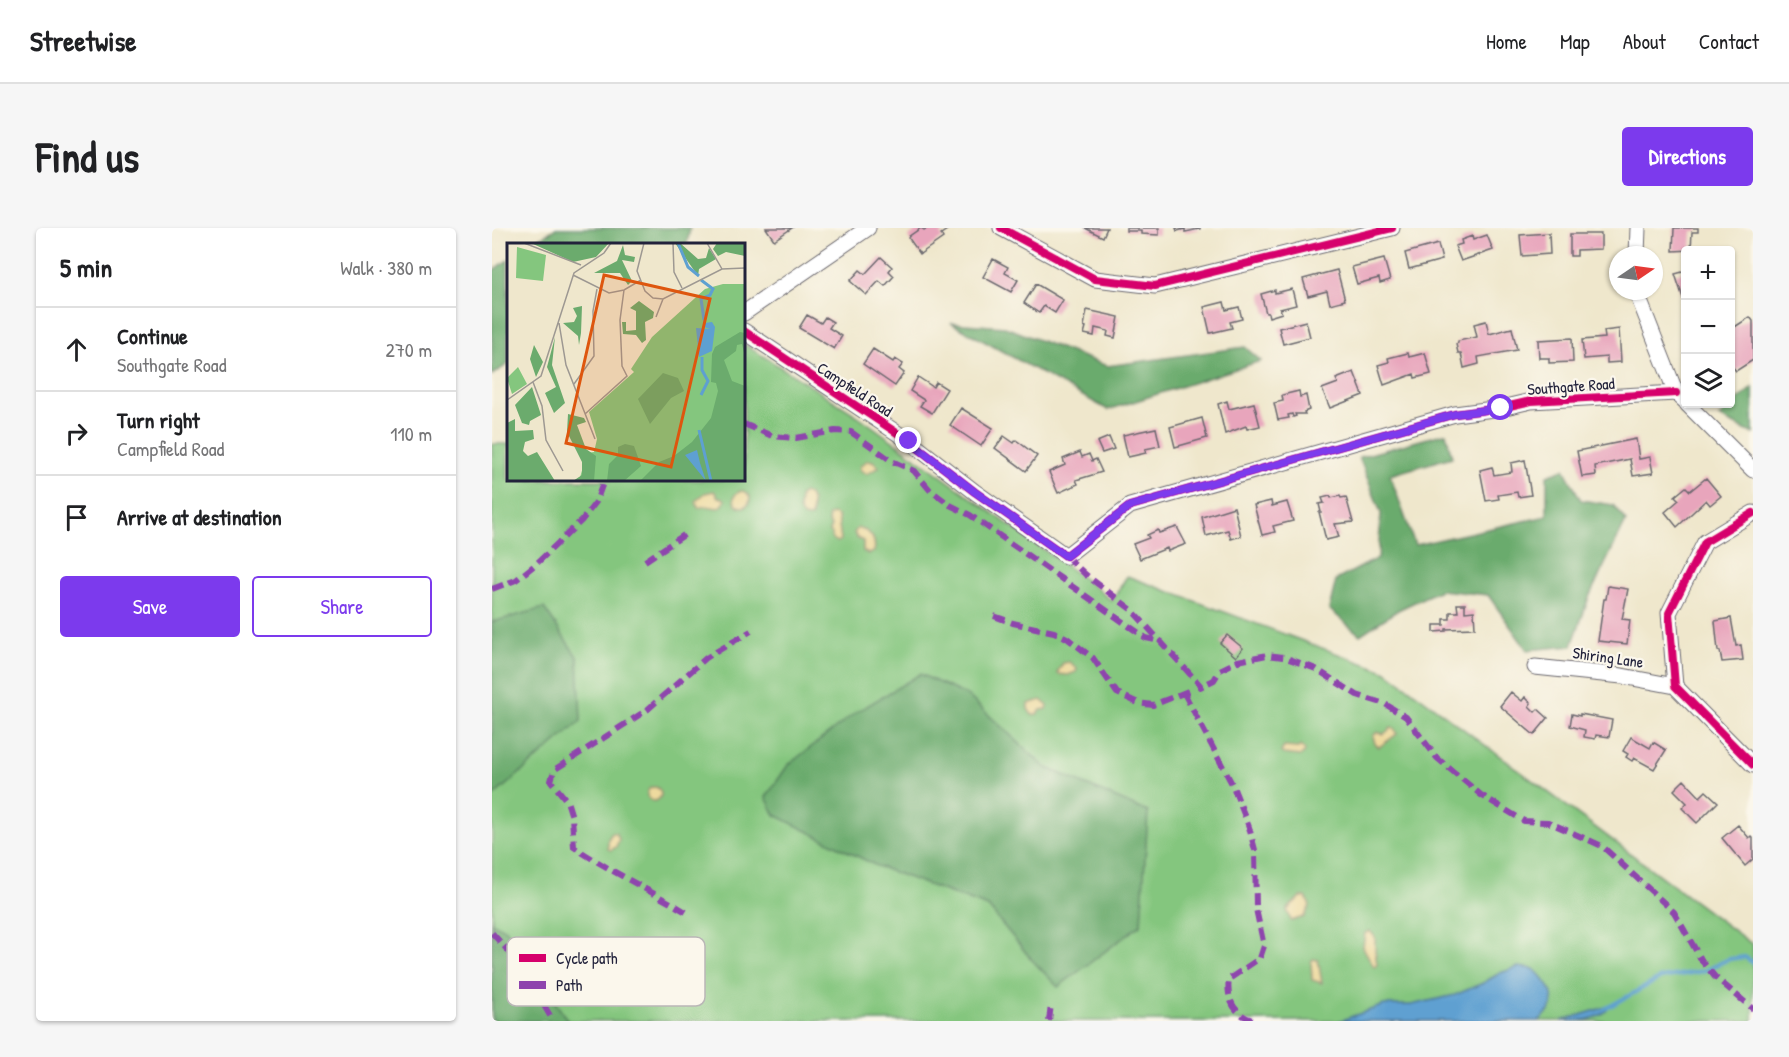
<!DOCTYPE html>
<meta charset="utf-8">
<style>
body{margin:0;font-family:"Patrick Hand",sans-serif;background:#f6f6f6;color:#202124}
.controls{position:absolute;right:18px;top:18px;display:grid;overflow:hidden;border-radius:6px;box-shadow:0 2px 4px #0004}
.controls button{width:54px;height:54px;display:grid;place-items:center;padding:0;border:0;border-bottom:2px solid #e0e0e0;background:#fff;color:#202124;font:30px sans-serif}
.compass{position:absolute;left:1117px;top:18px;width:54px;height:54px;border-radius:50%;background:#fff;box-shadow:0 2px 4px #0004;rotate:77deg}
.stop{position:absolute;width:18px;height:18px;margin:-14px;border:4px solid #7c3aed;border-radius:50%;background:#fff}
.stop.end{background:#7c3aed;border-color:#fff;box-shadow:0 2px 6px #0008}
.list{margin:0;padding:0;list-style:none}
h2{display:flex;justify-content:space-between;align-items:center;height:78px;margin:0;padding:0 24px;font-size:26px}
h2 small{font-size:20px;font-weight:400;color:#757577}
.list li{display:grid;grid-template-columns:39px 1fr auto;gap:18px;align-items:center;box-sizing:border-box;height:84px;padding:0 24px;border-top:2px solid #e0e0e0}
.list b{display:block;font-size:22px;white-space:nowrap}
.list p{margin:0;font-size:20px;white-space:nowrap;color:#757577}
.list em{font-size:20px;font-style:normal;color:#757577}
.actions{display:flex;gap:12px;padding:18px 24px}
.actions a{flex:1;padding:14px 0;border:2px solid #7c3aed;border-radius:6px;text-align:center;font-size:21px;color:#7c3aed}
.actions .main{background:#7c3aed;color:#fff}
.icon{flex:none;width:33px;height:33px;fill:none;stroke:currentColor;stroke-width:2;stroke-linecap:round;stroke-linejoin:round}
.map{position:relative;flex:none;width:1261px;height:793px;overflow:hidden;border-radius:6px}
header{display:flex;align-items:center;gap:36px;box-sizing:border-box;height:84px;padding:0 30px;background:#fff;border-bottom:2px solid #e0e0e0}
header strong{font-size:28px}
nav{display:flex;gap:33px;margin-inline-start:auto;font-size:21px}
.intro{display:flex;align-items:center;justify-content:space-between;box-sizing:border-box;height:144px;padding:0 36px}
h1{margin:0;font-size:42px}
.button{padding:15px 27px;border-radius:6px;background:#7c3aed;color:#fff;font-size:21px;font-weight:700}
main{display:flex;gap:36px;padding:0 36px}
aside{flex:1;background:#fff;border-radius:6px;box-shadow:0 2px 4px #0004}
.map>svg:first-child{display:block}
.green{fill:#84c67e;stroke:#53745c;stroke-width:1.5}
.forest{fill:#6bab6d;stroke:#466654;stroke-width:1.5}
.sand{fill:#eeda9e;stroke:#887e6c;stroke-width:1.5}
.water{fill:#5ea0d1;stroke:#406186;stroke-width:1.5}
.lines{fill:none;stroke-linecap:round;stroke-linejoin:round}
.stream{stroke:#5ea0d1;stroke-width:4}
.building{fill:#e8a5bc}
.minor-casing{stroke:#6a676e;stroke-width:17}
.minor{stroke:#fff;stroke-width:15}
.quiet{stroke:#8e44ad;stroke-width:6;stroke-dasharray:12 6;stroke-linecap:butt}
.cycleway-casing{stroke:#fbf7ec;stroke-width:11}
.cycleway{stroke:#d6006c;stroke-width:8}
.route{stroke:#7c3aed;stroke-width:8}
.labels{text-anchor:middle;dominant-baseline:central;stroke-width:4.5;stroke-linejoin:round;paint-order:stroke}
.street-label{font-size:16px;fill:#22223b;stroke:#fbf7ec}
.inset-river{fill:none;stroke:#5ea0d1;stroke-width:3}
.inset-road{fill:none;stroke:#9d9892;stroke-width:1.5}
.view{fill:#de560e;fill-opacity:0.15;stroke:#de560e;stroke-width:3}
.inset-edge{fill:none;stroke:#22223b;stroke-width:3}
.key{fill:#fbf7ec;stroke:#bab7b7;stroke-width:1.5}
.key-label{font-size:16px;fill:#22223b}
</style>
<header>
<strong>Streetwise</strong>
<nav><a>Home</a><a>Map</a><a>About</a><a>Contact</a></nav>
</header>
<div class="intro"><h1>Find us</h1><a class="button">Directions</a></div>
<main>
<aside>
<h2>5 min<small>Walk · 380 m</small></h2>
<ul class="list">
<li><svg class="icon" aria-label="ahead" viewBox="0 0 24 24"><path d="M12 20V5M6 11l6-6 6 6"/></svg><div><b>Continue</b><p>Southgate Road</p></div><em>270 m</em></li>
<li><svg class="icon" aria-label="right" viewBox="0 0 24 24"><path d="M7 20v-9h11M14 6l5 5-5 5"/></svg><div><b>Turn right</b><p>Campfield Road</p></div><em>110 m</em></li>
<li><svg class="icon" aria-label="arrive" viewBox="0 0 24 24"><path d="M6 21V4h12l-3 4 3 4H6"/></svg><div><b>Arrive at destination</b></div></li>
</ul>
<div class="actions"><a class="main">Save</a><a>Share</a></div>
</aside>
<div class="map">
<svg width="1261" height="793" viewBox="0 0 1261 793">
<rect width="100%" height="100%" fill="#fbf7ec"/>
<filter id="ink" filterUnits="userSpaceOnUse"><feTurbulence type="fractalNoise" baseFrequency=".0167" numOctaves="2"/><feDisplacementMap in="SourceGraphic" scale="12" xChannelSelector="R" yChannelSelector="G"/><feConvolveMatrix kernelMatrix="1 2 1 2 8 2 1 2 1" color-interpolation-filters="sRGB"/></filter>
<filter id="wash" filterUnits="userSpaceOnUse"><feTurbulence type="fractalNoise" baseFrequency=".008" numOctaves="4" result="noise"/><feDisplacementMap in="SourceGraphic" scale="24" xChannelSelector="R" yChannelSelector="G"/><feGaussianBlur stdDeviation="1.35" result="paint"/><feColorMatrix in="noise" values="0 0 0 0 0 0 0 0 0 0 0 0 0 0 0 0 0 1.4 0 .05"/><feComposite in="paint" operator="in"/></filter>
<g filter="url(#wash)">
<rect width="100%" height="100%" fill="#efe7cc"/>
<path class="green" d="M252,116L366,188L599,356L620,373L635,348L895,444L1261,717V793H0V216H16V252H252Z"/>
<path class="forest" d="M64,0H198L195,16H39Z
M16,32V136L0,147V43Z
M459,95L513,99L615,138L753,119L769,133L616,182Z
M1261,159V206L1227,189Z
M954,205L960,229L898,247L923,317L1055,288V247L1072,241L1089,272L1121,277L1134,293L1097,369L1080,418L1035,422L996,367L948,362L906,382L868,407L837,381L844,352L886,330L889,285L867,229Z
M52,380L86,430L89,493L0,569V394Z
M428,446L476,468L553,539L656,584L649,696L566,759L540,732L496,679L385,638L283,587L274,569L296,537L363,485Z
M0,694L15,703L76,793H0Z"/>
<path class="sand" d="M376,232L381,233L387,239L375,246L368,242V238Z
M222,263L226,269L231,270L233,272L231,277L226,280L214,278L206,280L204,273L213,265Z
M242 271a8 8 0 1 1 16 0a8 8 0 1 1-16 0Z
M312,265L317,267L320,273V288L317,290L311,289L307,281L308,268Z
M342,286L346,289L349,312L346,314L340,311V306L337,303L339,298L336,294L337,287Z
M366,300C378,303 385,311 382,324L376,326L371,323V313L365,310L362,305Z
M578,434L585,441L584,444L576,447L566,446V443L571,435Z
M549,472L556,478L555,481L549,482L545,486L540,487L536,481V476Z
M899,500L902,501L905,506L887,519L883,516L881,508L885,504L892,506Z
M808,518L813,522L812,526L808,528L791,526L789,524L792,519L806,520Z
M155 566a7 7 0 1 1 14 0a7 7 0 1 1-14 0Z
M120,605H124L127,611L124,619L119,622L116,621V611Z
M808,669H814L818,678L812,689L799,693L795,682Z
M878,703L883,709V723L885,737L882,739L871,719L873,705Z
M821,731L826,732L830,755L820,752L819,734Z"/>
<path class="water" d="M1026,739L1042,741C1054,753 1067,766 1057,783C1054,787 1050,789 1047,793H847L892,777H919L963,767L991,755L1008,745Z
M1114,779L1115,782C1105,793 1085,793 1069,793Z"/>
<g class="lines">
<path class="stream" d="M1111,782L1169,750L1211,743L1237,731L1253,729L1261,735"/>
</g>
<g id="blocks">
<path class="building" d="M274,0H300L282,12Z
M429,0L432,2L436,0H458L449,6L451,10L428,26L416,9Z
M593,0H615L611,9Z
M634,0H667V7L649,6V3H634Z
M684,0H708V1L693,4V1L685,3Z
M1182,0H1206V4H1200L1199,22L1181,23Z
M1057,5L1058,26L1030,28L1028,7Z
M1078,6H1109V21L1085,22V28H1078Z
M995,7L1001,22L969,33L963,18L970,16L969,12L980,8L981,12Z
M946,16L950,32L917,41L913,25Z
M389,29L400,39L397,43L402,48L393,58L387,53L374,67L358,53L368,42L373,46Z
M501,31L516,39L513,45L526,52L519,64L491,49Z
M892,31L898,52L888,55L887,50L865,56L860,39Z
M845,42L853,72L838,76L835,63L816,68L811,51Z
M1194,43V76H1193L1183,46Z
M544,56L571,72L563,85L552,78L547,85L532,75Z
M800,61L804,77L788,81L790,85L777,89L776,85H774L769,66L783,62V65Z
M732,74L734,82L747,79L750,91L738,94L740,100L718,105L712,79Z
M595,82L627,89L623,110L615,108L616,103L603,100L602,108L592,106L594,99L592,98Z
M315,87L329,95L333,89L341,94L337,100L350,108L342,121L307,100Z
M1258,89L1261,93V132L1244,143L1238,136V102Z
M814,93L818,109L791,116L787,100Z
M994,93L997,106L1020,100L1025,122L986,129L987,136L972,140L969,125H966L964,116L966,115V113L985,109L982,96Z
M1127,101L1129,134L1115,135V129L1092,131L1090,112L1113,110L1112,103Z
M1080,110L1081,134L1057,135V130H1047L1046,112Z
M381,121L401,134L403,131L411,136L407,141L412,145L403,158L371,136Z
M916,125L917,129L933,125L939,146L923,150L922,146L892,157L886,137L897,134L896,130Z
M862,144L871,167L838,180L830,161L846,155L844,151Z
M426,149L441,159L444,154L455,161L440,185L428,178L432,172L418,163Z
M807,163L808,169L814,167L817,182L812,184L813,186H803L804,188L801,189L800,186L796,187L797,190L786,192L782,175L791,173L790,167Z
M735,173L737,181L762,175L768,198L755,201L754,198L733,206L726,176Z
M469,180L501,200L489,218L458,197Z
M710,190L715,210L683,219L678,199Z
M664,200L668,218L653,221L654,225L636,229L631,207Z
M512,208L522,215L524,212L545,228L534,243L503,220Z
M617,209L622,221L610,225L605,214Z
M1144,211L1147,231L1158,229L1161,245L1141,248L1138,231L1103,238L1104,247L1090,249L1085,223Z
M588,224L590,229L597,226L600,233L604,231L610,244L584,252L586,256L566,265L557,244L573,237L571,231Z
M1033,232L1039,267L1026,269L1025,264L1006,267L1007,271L994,273L988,242L1000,239L1002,247L1020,244L1019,235Z
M1214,250L1229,268L1218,277L1214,272L1185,299L1173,284L1187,272L1183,268L1194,259L1198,263Z
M838,268L839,270L848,268L849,270L854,269L861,294L843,296L847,309L834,312L827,284H829L827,276L832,275L830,270Z
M779,273L780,278L795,274L801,293L781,298L783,304L770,307L762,277Z
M742,279L749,308L739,311L736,302L714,308L710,289Z
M685,299L694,316L676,323L675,320L648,331L641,316L657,310L655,307L666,302L667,305Z
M1116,358L1136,361L1130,391L1138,392L1135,416L1106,413L1112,371H1114Z
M965,376H973V384L982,383L983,400L954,401V403L942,404V397H952V391H958V384H966Z
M1239,390L1244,418L1249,417L1251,432L1230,434L1228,423H1226L1223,393Z
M735,407L751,420L744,429L728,415Z
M1019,464L1030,473L1033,469L1039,475L1037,478L1043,484L1046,481L1056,490L1042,507L1008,478Z
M1080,486L1088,488V486L1120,492L1117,509L1104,507L1103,511L1092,509L1093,502L1078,498Z
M1139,509L1158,520L1161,514L1174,522L1162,541L1142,530L1140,533L1134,529L1136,526L1131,523Z
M1192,552L1208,569L1214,563L1226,574L1205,595L1190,580L1195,575L1182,562Z
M1246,597L1257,610L1259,608L1261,610V631L1253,638L1230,610Z"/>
</g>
</g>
<g filter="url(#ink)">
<use href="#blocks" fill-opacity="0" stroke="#6a676e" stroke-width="1.5"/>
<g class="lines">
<defs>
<path id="minor" d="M509,0L603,51L663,58L900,0
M1145,27L1146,0
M1144,63L1184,165L1194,174
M252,85L376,0
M252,103L417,213L483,264L574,328L638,278L963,186L1009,180L1039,173L1184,165
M1195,176L1261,242
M1261,285L1213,314L1177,385L1183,458L1261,537
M1043,439L1130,448L1183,458"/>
</defs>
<use href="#minor" class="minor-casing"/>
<use href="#minor" class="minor"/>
<path class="quiet" d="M252,196L280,208L304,210L343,203L359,204L400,233L422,243L438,262L458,277L478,287L654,410L671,414
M574,328L594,347L640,382L708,457V459L722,452L728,442L746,433L775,427L792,429L824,441L865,467L893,476L914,489L945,530L989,567L1032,593L1056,594L1110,618L1182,684L1210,733L1223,749L1261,781
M153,333L192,307
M0,361L24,352L44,336L90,292L104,274L112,252
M502,388L521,395L562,404L575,410L601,430L625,465L646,475L661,477L699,462
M692,465L740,556L757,599L763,622L764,681L772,718L768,730L737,751C734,771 742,787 763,793
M194,684C157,662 118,643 82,619L80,589L75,573L59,553L62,542L155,482L214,430L259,403
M0,705L29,737L61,793
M557,793L559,776"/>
<defs>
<path id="cycleway" d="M509,0L603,51L663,58L900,0
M252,103L417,213L483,264L574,328L638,278L963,186L1009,180L1039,173L1184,165
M1261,285L1213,314L1177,385L1183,458L1261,537"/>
</defs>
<use href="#cycleway" class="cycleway-casing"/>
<use href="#cycleway" class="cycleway"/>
</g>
</g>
<g class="lines" filter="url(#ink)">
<path class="route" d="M417,213L483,264L574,328L638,278L963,186L1009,180"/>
</g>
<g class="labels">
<g class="street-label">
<text transform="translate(1079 158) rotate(-4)">Southgate Road</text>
<text transform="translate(363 161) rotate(33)">Campfield Road</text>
<text transform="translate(1116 429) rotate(8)">Shiring Lane</text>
</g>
</g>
<g transform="translate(15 15)">
<rect width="238" height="238" fill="#efe7cc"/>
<path d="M10,4L39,12L36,38L9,35ZM216,41H238V238H72L80,210L87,209L90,196L82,169L127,129L124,126L145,94L198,46ZM11,124L20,141L5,151L0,135Z" fill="#84c67e"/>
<path d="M24,0H102L89,14L66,19ZM168,0H173L191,16L199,15L202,5L209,16L192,26L191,33ZM210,0H238V13L219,9L211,13L206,6ZM116,2L118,12L128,14L127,19L115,17L125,38L121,42L113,30H87L110,18ZM132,58L147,69L146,75L138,79L139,97L135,100L129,92L116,91L115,79H119V88L129,87V68L123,65ZM75,63L74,90L72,102L71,93L56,80L67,79L70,73L66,65ZM233,89L238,90V114L235,101L230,102L229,108L217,117L225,138L238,143V238H133L152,219L167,213L185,199L204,175L211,148L209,140L204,139L205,111L208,104ZM48,94L45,122L58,160L47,170L38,150L49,144L40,124ZM27,102L36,119L29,134L23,116ZM156,130L171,135L177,148L164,155L143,181L131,156ZM25,144L34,172L23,178L22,182L15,180L8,162ZM61,171L77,175L79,179L70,182L79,206L89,213L87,238H66L75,232V219L60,189ZM8,176V188L26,187L27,196L18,199L16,208L21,213L30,209L48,238H0V180ZM118,201L127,203L134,223L117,238H100L102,221L111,212V204Z" fill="#6bab6d"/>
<path d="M196,75L198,80L205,79L208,84L205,108L192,114L189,85L203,86L197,84ZM190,207L193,220L199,238L178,212Z" fill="#5ea0d1"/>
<path class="inset-river" d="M171,0L181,24L192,33M194,37L206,46L203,52L194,56L197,77M194,152L201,138L195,127V114M192,187L204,238"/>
<path class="inset-road" d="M17,0L74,22M137,0L130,28L138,48L146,55L156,56L215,26L238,25M166,0L167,29L175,45M200,0L215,26M66,32L102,50L117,47L134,37M149,74L156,56M52,80L59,122L88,196M26,139L35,163L39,197L56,228M67,141L87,113L86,68L90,46M0,157L34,133L67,30L97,10L104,0M78,171L120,133L115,123L113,77L117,47"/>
<path class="view" d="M97,32L203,56L164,224L59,200Z"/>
<rect width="238" height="238" class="inset-edge"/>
</g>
<rect x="15" y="709" width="198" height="69" rx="9" class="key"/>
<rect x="27" y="726" width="27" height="8" fill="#d6006c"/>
<rect x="27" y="753" width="27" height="8" fill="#8e44ad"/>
<g class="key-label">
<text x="64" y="736">Cycle path</text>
<text x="64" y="763">Path</text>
</g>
</svg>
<div class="controls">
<button>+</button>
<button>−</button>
<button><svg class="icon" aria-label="layers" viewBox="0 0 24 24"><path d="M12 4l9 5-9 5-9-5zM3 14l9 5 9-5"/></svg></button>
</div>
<svg class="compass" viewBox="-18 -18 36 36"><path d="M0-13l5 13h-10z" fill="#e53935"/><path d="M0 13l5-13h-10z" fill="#757577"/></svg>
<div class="stop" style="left:1009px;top:180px"></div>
<div class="stop end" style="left:417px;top:213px"></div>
</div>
</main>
